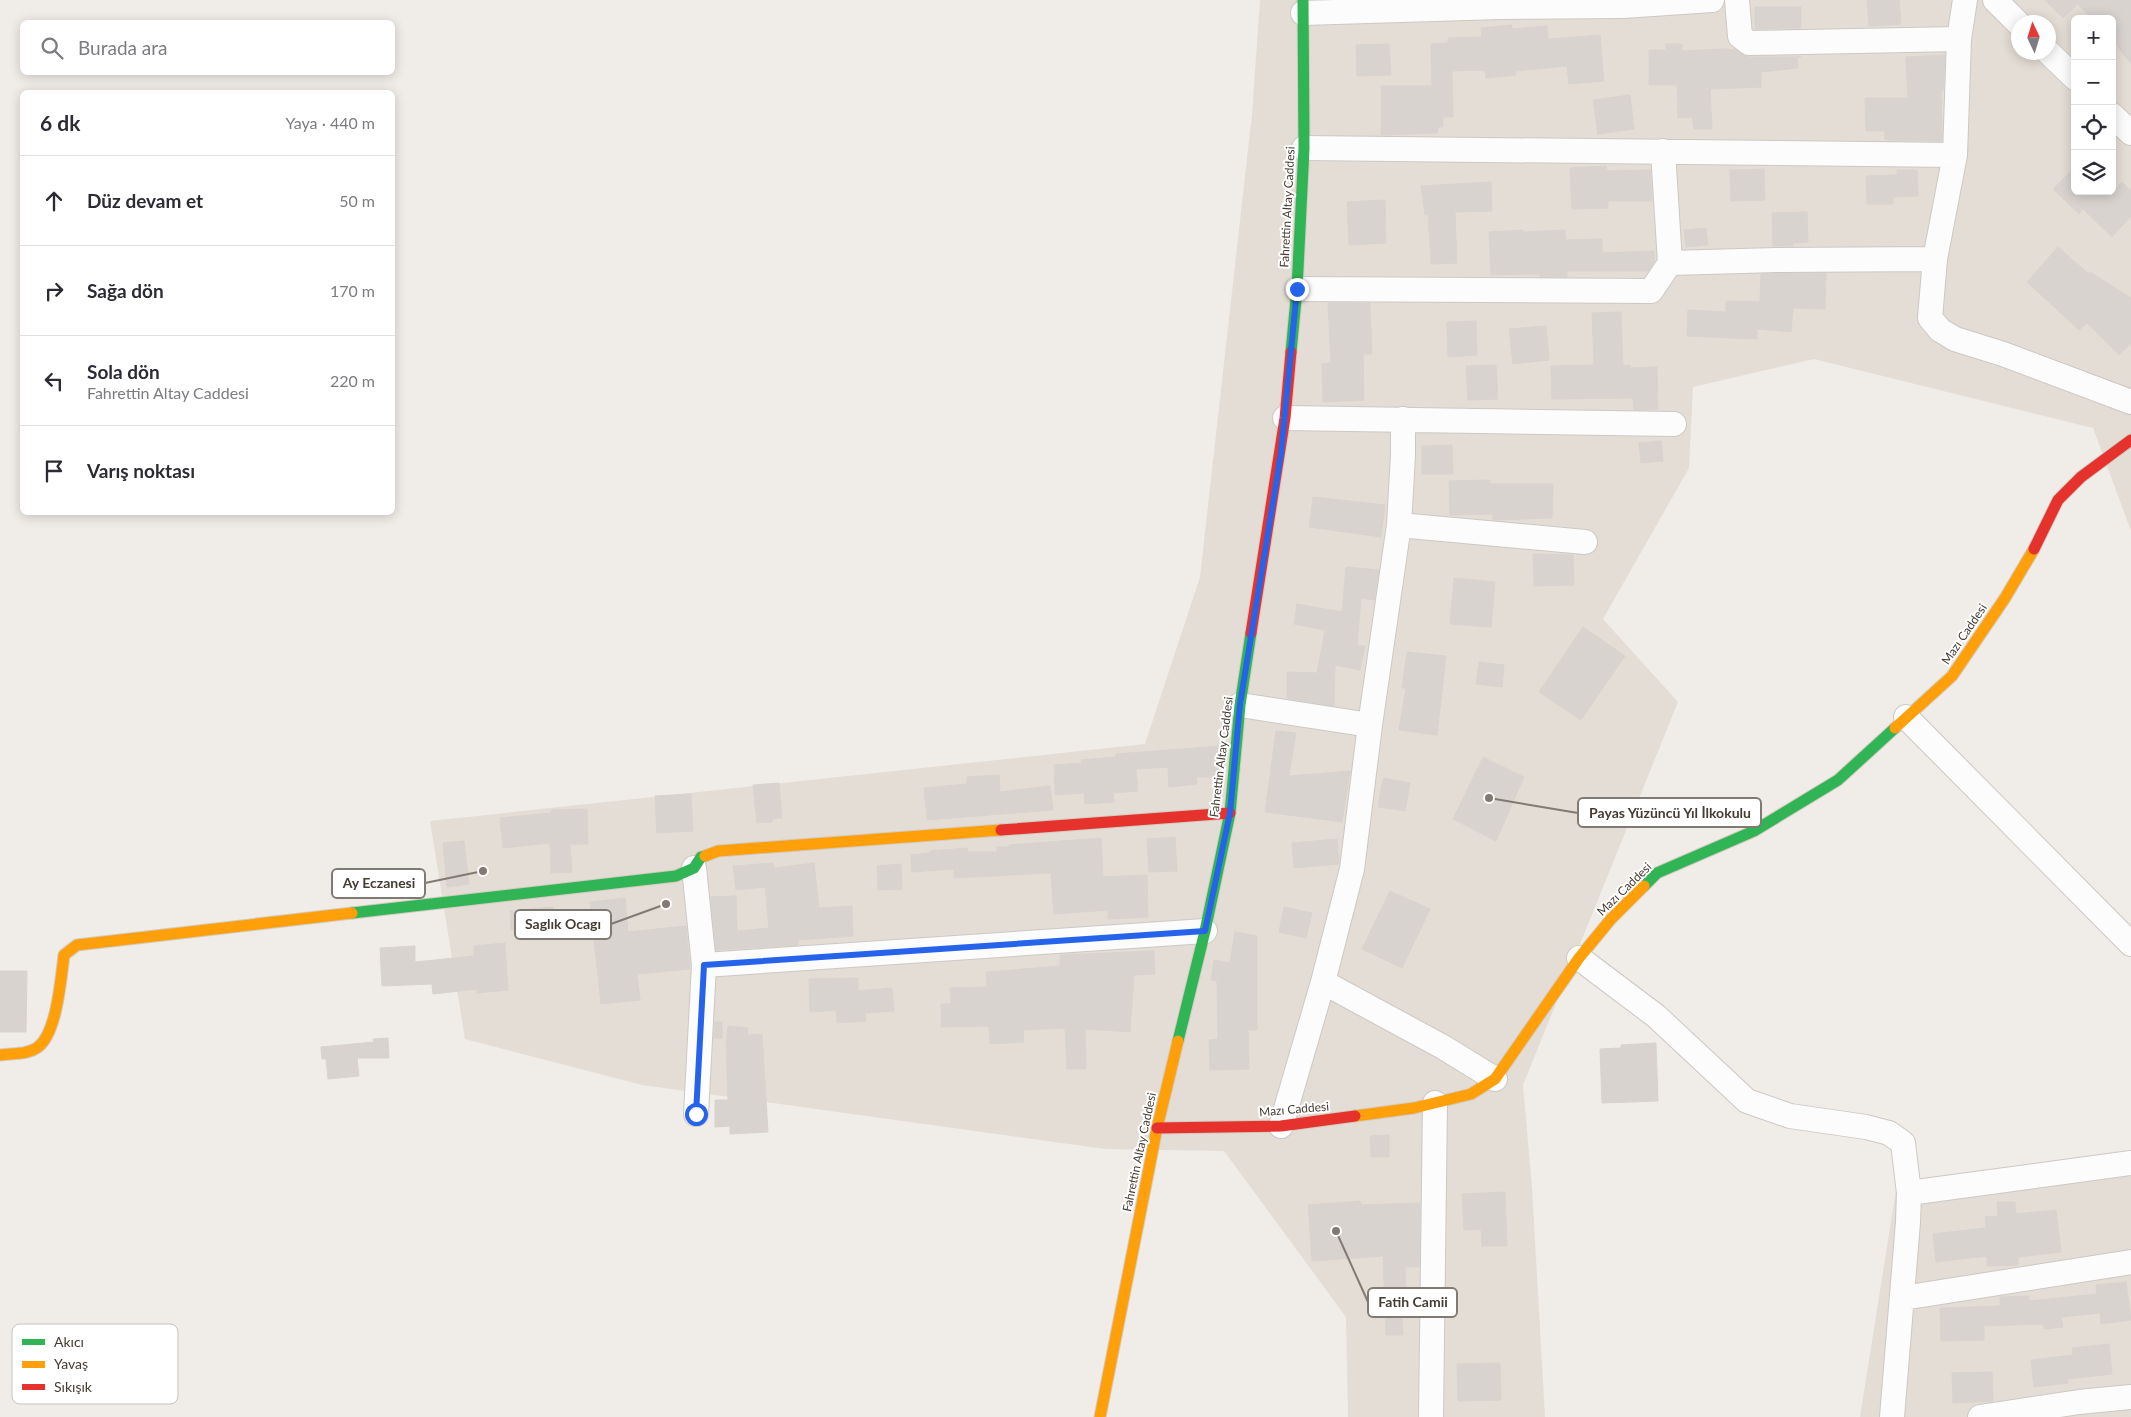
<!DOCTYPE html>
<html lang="tr">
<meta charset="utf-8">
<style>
body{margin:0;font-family:Lato,sans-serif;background:#f7f7f7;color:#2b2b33}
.controls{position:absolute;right:15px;top:15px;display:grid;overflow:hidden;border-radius:8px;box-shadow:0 2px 12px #0003}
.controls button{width:45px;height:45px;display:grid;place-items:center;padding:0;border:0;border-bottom:1px solid #e1e1e2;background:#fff;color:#2b2b33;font:25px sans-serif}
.compass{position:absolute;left:2011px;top:15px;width:45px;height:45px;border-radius:50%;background:#fff;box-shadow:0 2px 12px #0003;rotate:356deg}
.stop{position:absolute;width:15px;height:15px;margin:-11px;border:4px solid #2563eb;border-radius:50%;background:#fff}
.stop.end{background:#2563eb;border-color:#fff;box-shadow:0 1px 5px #0008}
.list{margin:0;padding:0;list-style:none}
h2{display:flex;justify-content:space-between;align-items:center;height:65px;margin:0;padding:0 20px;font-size:21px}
h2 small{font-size:16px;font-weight:400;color:#7c7c81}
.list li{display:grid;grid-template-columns:32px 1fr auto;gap:15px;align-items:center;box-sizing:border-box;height:90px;padding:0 20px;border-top:1px solid #e1e1e2}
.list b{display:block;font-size:19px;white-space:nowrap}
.list p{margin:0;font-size:16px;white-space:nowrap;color:#7c7c81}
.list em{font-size:16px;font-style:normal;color:#7c7c81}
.icon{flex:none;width:28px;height:28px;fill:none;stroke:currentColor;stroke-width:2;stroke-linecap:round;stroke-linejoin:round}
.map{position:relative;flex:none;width:2131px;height:1417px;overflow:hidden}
.search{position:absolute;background:#fff;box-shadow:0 2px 12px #0003;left:20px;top:20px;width:375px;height:55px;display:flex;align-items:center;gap:12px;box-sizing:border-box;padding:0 18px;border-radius:8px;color:#7c7c81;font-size:19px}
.panel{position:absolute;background:#fff;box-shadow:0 2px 12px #0003;left:20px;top:90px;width:375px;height:425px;border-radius:8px}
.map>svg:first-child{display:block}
.residential{fill:#e4ddd5;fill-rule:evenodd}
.building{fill:#d8d3cf;stroke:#d8d3ce}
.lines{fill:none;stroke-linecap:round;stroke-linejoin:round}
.street-casing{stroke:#ccc8c4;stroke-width:26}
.fast-casing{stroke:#d2cbc1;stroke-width:13}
.slow-casing{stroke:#d2cbc1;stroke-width:13}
.jam-casing{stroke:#d2cbc1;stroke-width:13}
.street{stroke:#fdfcfc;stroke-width:24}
.fast{stroke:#30b455;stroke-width:11}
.slow{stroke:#ff9f0a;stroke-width:11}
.jam{stroke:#e5322d;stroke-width:11}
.route{stroke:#2563eb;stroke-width:6}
.labels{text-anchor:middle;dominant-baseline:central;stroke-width:4;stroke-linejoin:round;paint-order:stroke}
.street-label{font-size:12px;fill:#453d34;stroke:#fff}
.key{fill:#fff;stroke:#c7c5c2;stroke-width:1}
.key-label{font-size:14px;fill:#453d34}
.leader{fill:none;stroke:#817a73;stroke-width:2}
.callout-dot{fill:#817a73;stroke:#fff;stroke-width:2}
.callout{fill:#fff;stroke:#817a73;stroke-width:2}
.callout-label{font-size:14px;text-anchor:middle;font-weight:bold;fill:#453d34}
</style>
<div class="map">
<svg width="2131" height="1417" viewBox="0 0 2131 1417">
<rect width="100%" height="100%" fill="#f0ece8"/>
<path class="residential" d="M1260,0H2131V531L2093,428L1814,359L1693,387L1689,468L1603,619L1678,702L1523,1085L1532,1188L1545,1417H1348L1346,1317L1224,1151L1105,1149L642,1085L465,1039L430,821L1145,744L1200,577L1252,114ZM2075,19H2112V191H2075ZM2018,22H2048V52H2018Z
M2131,1174V1417H1860L1896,1190Z"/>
<path class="building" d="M1867,0H1899L1901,24L1869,26Z
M2045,0H2131V64L2112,39V19H2092L2078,4L2063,18Z
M1755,7H1801V28L1755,29Z
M1512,25V29L1547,26L1548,39L1600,35L1604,81L1569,84L1567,66L1516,71V75L1486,78L1485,70L1452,71L1453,117H1443V127H1438L1437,133L1381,135V86H1432L1431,44L1448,43V38L1482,37L1481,28Z
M1389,44L1391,75L1357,76L1356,45Z
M1666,44H1682V51L1724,49L1736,50L1749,57H1801H1797L1798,68L1761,72V87L1710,89L1712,129H1694L1692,117L1678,118L1677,85H1649V50H1666Z
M1945,55L1943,91H1941L1942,141L1885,140V131H1866L1865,98H1908L1906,57Z
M1630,95L1634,129L1598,134L1593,100Z
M1606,166L1607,171L1650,170L1652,201H1608V208L1572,209L1570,168Z
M2075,167V191H2113L2122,182L2131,191V216L2112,237L2083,209L2079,214L2053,189Z
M1764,169L1765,200L1731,201L1730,170Z
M1897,170H1917L1918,196L1893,197V204H1867L1866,176L1897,175Z
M1491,182L1492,211L1455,212L1457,263L1431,264L1428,214L1425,215L1421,186Z
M1385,200L1386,243L1349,245L1347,202Z
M1807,212L1808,242L1793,243V246H1773L1772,213Z
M1706,228L1708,245L1686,247L1684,230Z
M1523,230V232L1565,230L1566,240L1602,239V253L1654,251V262L1648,271H1567V277H1540V274L1491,275L1489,232Z
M2058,247L2089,274L2090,272L2131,298V343L2119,355L2087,323L2079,330L2027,282Z
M1826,273L1825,309L1793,308L1791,332L1757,329V339L1687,336L1688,310L1726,312V301L1760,302L1761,274Z
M1328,303H1370L1372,354H1363L1364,400L1323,402L1322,364L1331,363Z
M1621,312L1623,366L1630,365V368L1657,367L1658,409L1634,410L1633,398L1552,399L1551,366L1594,365L1592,313Z
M1476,321L1477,355L1448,357L1447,322Z
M1546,326L1549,360L1513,364L1509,329Z
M1496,365L1498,399L1468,400L1466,366Z
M1661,441L1663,461L1641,463L1639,443Z
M1452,445L1453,474H1422V446Z
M1490,480V484H1553L1552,518L1493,520V514L1450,515L1449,481Z
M1313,497L1385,505L1381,537L1309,527Z
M1533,554L1573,555L1574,585L1534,586Z
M1346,567L1379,570L1374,600L1361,598L1357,645L1365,646L1360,670L1335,665L1334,706L1287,698V672L1317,673L1325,630L1294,624L1297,604L1342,612Z
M1454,578L1495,582L1491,627L1450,624Z
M1583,627L1625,656L1581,720L1539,692Z
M1407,652L1446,656L1437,735L1399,730L1406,688H1402Z
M1479,662L1504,665L1502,687L1476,684Z
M1276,731L1296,733L1289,776L1350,771L1342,822L1265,812Z
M1220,746L1218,777H1196L1197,784L1169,787L1168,767L1136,769L1138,791L1113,793L1114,802L1085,804L1084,793L1055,795L1054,765L1082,763L1081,760L1116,757V754Z
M1483,757L1524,777L1496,841L1453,819Z
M999,775L1000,792L1050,786L1053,810L927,820L924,788L967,784V777Z
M1383,778L1410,783L1405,811L1378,807Z
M779,783L782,818L772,819V822L757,823L753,785Z
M691,794L693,831L657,833L655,796Z
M587,809L588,844H570L572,872L551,873L550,843L503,848L500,818L551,813V810Z
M1175,837L1177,871L1149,872L1147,839Z
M1101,838L1103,877L1147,875L1148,917L1108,919V910L1054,914L1051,873L954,878V869L912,872L911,855L930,853V851L967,848L968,852H997V847H1009V845Z
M1337,839L1339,864L1294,868L1292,843Z
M464,841L469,884L447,887L443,843Z
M773,863L774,868L814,863L819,908L852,906L853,936L798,940V945L716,950L711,897L736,896L737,931L769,928L765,887L736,890L733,866Z
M901,864L902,889L878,890L877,866Z
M1390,891L1430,909L1402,968L1362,949Z
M625,898L628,932L686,926L690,969L637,974L640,1000L601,1004L590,902Z
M553,907L554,928L511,930L510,911Z
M1284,907L1312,913L1306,938L1279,932Z
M1235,932L1257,936V1030H1248L1249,1069L1210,1070L1209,1040L1218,1039L1217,981L1211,980L1214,960L1230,963Z
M505,943L508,990L477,993V989L433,994L432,984L382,986L380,948L415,946V962L474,956V946Z
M1154,951L1155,974L1134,975L1130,1032L1085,1029L1086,1069H1067L1065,1028L1023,1030L1024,1042L990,1044L989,1026L941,1027V1004H951L950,988L987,987L986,972L1060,966V955Z
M0,971H27L26,1032H0Z
M858,978V991L892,988L894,1011L865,1013L866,1021L837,1023L836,1010L810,1012L809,979Z
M715,1022H722V1038H714Z
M728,1026L748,1028L747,1035L762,1034L768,1132L730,1134V1126L715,1127V1100H728L726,1045Z
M388,1038L389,1058H357L359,1076L328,1079L326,1059H322L321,1047L374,1042L373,1039Z
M1656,1043L1658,1101L1602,1103L1600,1049L1621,1048V1045Z
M1389,1135V1157H1371L1370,1136Z
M1505,1192L1507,1246H1482L1481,1229L1464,1230L1462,1194Z
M1360,1201L1361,1205L1420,1203L1419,1267H1405L1407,1316L1402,1317L1403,1335H1386L1383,1256L1312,1261L1308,1205Z
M1997,1202H2015L2016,1214L2056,1210L2061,1252L2018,1257V1265L1987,1266V1256L1936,1262L1933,1234L1986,1228L1985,1217L1998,1216Z
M2126,1282L2131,1320L2101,1324L2100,1313L2061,1317L2063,1327L2044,1329L2043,1324L1984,1326V1340L1941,1341L1940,1308L2000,1306V1297L2029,1296V1301L2097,1294L2096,1285Z
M2109,1344L2112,1374L2067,1379L2068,1383L2034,1387L2031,1360L2073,1355L2072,1348Z
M1500,1363L1501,1400L1458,1401L1457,1364Z
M1992,1372L1993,1401L1953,1403L1952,1373Z"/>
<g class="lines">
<defs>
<path id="street" d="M1737,0L1740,36L1749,43L1959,39
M1965,0L1959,39L1955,155L1935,259L1930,318L1940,330L1955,339L2003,354L2131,402
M1995,0L2018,23
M1303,13L1499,7L1623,6L1712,0
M2048,52L2075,78
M2112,115L2131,133
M1304,148L1955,155
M1663,151L1670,263
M1297,289L1651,291L1670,263L1777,260L1935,259
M1285,418L1674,424
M1399,525L1585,542
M1240,705L1370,725
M1906,717L2131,944
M694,868L704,965L696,1114
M1579,958L1656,1016L1747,1101L1790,1116L1866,1127L1889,1133L1903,1143L1909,1193L1908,1222L1892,1417
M704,965L1205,931
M1323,982L1443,1047L1495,1079
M1281,1126L1323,982L1352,869L1370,725L1399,525L1403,455V419
M1909,1193L2131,1163
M1903,1298L2131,1262
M1431,1417L1435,1103
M1980,1417L2079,1402L2131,1397"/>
<path id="fast" d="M1291,352L1297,289L1304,148L1303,0
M1644,886L1657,873L1754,831L1838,780L1895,728
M352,913L676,876L694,868L701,857L705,856
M1178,1041L1205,931L1230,813L1240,705L1251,633"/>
<path id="slow" d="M1895,728L1952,676L2005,598L2034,549
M705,856L718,851L1001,830
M0,1055C12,1053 28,1055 38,1047C57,1033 61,978 64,955L77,945L352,913
M1355,1116L1414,1108L1471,1094L1495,1079L1579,958L1611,919L1644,886
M1100,1417L1157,1128L1178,1041"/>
<path id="jam" d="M2034,549L2058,500L2081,477L2131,440
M1251,633L1285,418L1291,352
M1001,830L1230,813
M1157,1128L1281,1126L1355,1116"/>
</defs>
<use href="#street" class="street-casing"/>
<use href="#fast" class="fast-casing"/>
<use href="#slow" class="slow-casing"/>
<use href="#jam" class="jam-casing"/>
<use href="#street" class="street"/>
<use href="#fast" class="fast"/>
<use href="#slow" class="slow"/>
<use href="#jam" class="jam"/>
</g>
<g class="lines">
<path class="route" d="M696,1114L704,965L1205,931L1230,813L1240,704L1281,453L1297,289"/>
</g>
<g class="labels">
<g class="street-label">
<text transform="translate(1287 207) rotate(-87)">Fahrettin Altay Caddesi</text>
<text transform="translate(1964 634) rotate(-56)">Mazı Caddesi</text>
<text transform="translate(1221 757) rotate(-83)">Fahrettin Altay Caddesi</text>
<text transform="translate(1624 889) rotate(-44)">Mazı Caddesi</text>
<text transform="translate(1294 1109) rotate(-5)">Mazı Caddesi</text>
<text transform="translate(1139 1152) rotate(-78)">Fahrettin Altay Caddesi</text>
</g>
</g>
<rect x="12" y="1324" width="166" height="80" rx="8" class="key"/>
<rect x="22" y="1339" width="23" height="6" fill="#30b455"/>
<rect x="22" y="1361" width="23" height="7" fill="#ff9f0a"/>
<rect x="22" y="1384" width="23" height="6" fill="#e5322d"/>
<g class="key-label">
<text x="54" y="1347">Akıcı</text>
<text x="54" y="1369">Yavaş</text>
<text x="54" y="1392">Sıkışık</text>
</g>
<path class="leader" d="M1489 798L1578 813M483 871L425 883M666 904L611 924M1336 1231L1368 1302"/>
<g class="callout-dot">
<circle cx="1489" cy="798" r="5"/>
<circle cx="483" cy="871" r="5"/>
<circle cx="666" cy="904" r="5"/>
<circle cx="1336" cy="1231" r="5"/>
</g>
<g class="callout">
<rect x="1578" y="798" width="183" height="29" rx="5"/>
<rect x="332" y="869" width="93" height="29" rx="5"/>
<rect x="515" y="910" width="96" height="29" rx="5"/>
<rect x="1368" y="1288" width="89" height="29" rx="5"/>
</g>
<g class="callout-label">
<text x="1670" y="818">Payas Yüzüncü Yıl İlkokulu</text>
<text x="379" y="888">Ay Eczanesi</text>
<text x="563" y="929">Saglık Ocagı</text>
<text x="1413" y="1307">Fatih Camii</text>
</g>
</svg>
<div class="controls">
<button>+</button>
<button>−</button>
<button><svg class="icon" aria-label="locate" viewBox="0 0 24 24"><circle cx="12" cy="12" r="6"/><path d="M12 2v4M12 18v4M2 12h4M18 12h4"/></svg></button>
<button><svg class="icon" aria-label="layers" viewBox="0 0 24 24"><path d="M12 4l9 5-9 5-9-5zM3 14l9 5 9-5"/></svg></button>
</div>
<svg class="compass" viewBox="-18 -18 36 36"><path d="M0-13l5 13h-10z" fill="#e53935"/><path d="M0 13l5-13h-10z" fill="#7c7c81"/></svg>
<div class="stop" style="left:696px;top:1114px"></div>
<div class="stop end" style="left:1297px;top:289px"></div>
<div class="search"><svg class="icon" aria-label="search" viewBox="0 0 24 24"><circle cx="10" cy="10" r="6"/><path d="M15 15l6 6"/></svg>Burada ara</div>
<section class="panel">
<h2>6 dk<small>Yaya · 440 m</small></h2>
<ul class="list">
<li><svg class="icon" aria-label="ahead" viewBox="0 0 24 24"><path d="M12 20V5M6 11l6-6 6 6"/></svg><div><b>Düz devam et</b></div><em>50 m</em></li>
<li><svg class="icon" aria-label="right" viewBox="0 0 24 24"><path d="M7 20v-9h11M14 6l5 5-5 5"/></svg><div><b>Sağa dön</b></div><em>170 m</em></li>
<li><svg class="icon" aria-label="left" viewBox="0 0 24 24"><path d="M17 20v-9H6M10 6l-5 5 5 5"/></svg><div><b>Sola dön</b><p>Fahrettin Altay Caddesi</p></div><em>220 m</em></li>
<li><svg class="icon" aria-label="arrive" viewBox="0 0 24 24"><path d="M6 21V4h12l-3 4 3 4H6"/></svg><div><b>Varış noktası</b></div></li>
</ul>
</section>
</div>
